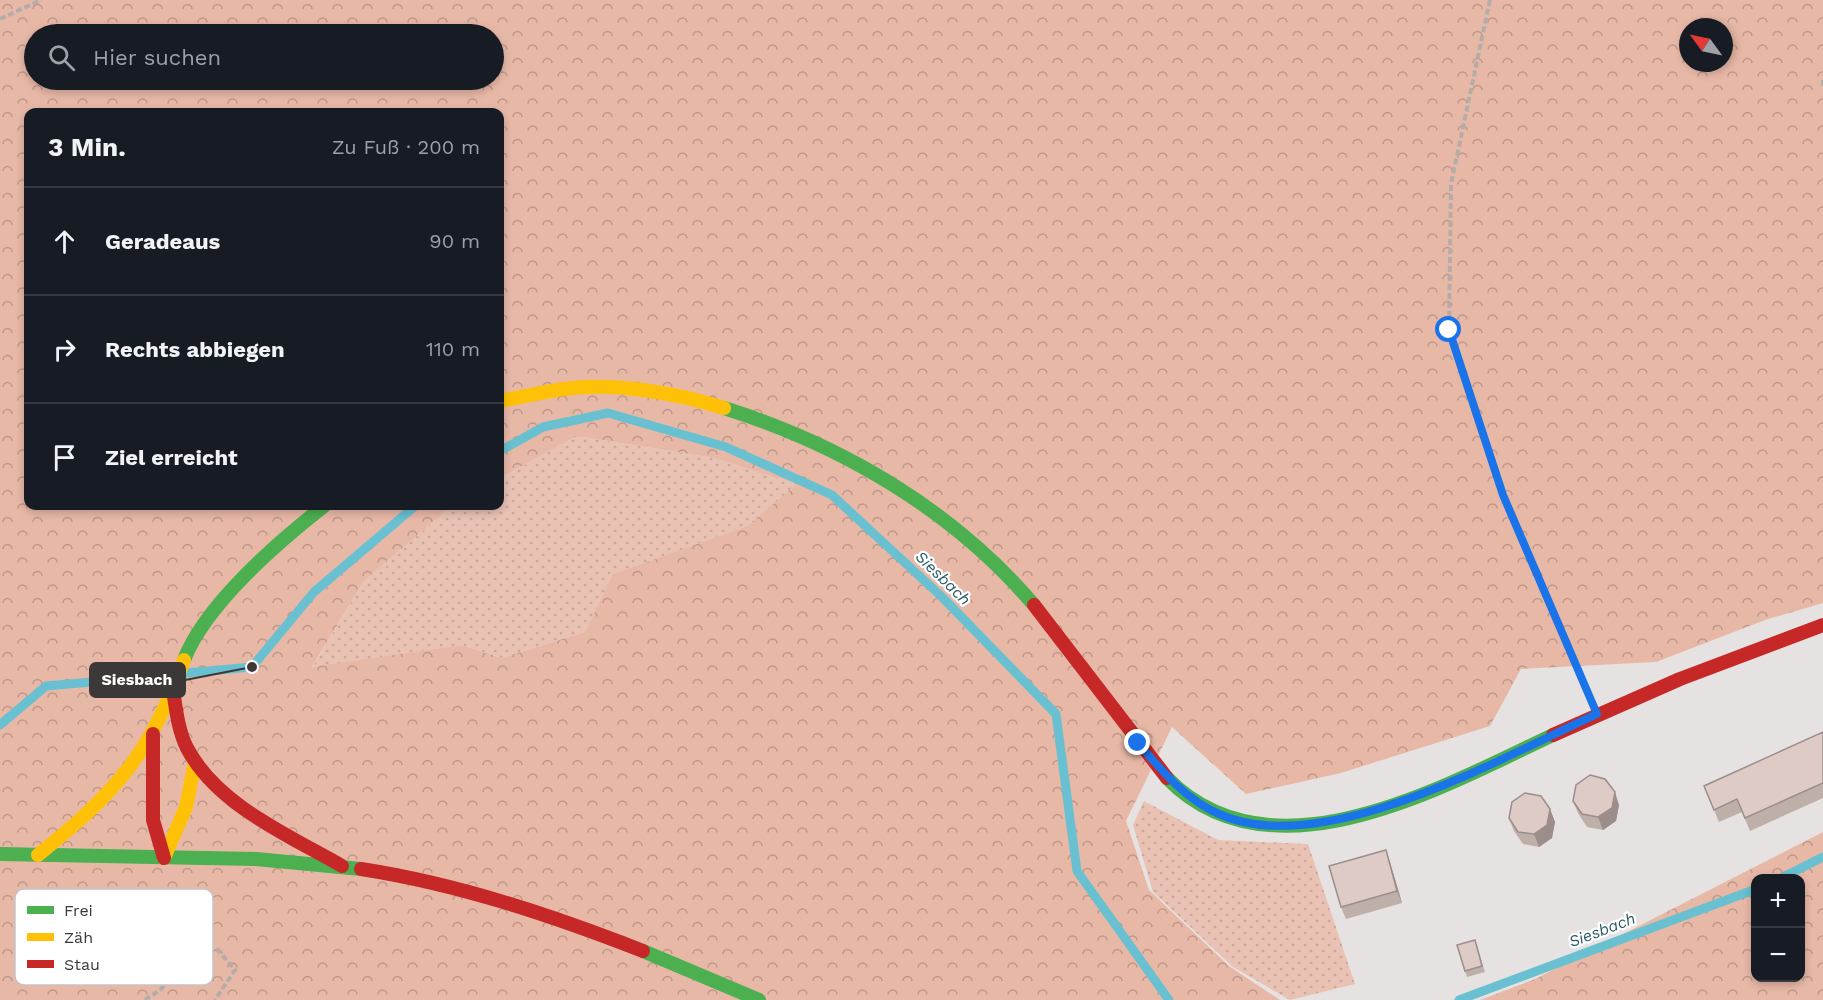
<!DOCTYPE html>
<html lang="de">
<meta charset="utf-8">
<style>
body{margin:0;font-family:"Work Sans",sans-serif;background:#20242c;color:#f1f3f6}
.controls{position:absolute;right:18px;bottom:18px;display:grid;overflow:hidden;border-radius:12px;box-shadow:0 3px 9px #0003}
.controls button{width:54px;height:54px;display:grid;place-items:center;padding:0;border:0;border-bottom:2px solid #363941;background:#171b24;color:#f1f3f6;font:30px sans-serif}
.compass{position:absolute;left:1679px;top:18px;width:54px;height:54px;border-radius:50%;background:#171b24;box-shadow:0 3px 9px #0003;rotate:303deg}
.stop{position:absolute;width:18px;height:18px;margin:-14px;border:4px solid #1a73e8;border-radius:50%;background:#fff}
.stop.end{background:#1a73e8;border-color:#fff;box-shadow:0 2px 6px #0008}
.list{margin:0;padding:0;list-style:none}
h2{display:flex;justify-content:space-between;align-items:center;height:78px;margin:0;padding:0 24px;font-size:26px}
h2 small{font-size:20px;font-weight:400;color:#9ea1a6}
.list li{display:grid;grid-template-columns:39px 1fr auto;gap:18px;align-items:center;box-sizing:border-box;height:108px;padding:0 24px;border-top:2px solid #363941}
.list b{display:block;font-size:22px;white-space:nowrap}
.list em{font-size:20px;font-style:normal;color:#9ea1a6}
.icon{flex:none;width:33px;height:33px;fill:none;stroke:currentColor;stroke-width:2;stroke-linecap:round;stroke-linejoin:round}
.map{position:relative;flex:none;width:1823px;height:1000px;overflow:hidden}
.search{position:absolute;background:#171b24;box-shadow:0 3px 9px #0003;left:24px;top:24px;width:480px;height:66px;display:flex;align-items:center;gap:15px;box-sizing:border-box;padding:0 21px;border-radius:33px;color:#9ea1a6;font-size:22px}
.panel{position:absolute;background:#171b24;box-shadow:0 3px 9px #0003;left:24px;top:108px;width:480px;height:402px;border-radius:12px}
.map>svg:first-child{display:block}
.grass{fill:url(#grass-dots)}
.forest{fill:url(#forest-crowns);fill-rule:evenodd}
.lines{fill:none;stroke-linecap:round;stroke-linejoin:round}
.stream{stroke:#68c0d0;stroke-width:9}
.path{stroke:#b4aca8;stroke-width:4;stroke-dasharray:6 3;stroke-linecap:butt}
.fast{stroke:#4caf50;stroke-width:14}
.slow{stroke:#ffc107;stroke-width:14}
.jam{stroke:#c62828;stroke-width:14}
.wall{fill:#bfafa9}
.shaded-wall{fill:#9b8e8a}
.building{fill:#decbc5;stroke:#9b8e8a;stroke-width:1.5}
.route{stroke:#1a73e8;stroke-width:8}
.labels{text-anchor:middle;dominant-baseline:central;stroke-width:4.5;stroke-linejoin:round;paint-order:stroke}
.water-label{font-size:16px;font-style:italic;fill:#295b66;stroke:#fff}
.key{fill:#fff;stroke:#c4c3c3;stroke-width:1.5}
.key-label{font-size:16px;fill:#3b3837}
.leader{fill:none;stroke:#3b3837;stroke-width:2}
.callout-dot{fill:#3b3837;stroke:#fff;stroke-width:2}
.callout{fill:#3b3837;stroke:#3b3837;stroke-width:2}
.callout-label{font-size:16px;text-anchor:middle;font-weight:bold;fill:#fff}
</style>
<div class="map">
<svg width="1823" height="1000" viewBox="0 0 1823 1000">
<defs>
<pattern id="grass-dots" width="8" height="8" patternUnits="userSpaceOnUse" patternTransform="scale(1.5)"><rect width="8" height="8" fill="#e9c2b4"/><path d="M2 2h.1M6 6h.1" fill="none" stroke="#c9a79b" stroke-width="1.8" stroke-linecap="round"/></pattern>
<pattern id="forest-crowns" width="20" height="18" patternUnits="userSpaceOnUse" patternTransform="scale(1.5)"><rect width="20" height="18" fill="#e8b8a7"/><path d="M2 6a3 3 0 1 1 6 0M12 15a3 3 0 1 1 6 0" fill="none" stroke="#bd9789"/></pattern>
</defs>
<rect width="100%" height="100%" fill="#e6e2e1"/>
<path class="grass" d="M577,436L714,458L798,484L747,526L614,574L585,632L502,658L461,645L312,668L364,581L452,506H500V478Z
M1144,801L1218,840L1308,844L1355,984L1290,1000L1233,967L1153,892L1133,825Z"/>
<path class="forest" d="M0,0H1823V603L1765,620L1656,662L1521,669L1490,726L1341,773L1246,794L1172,727L1126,821L1149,890L1229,966L1280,1000H0ZM1688,27H1724V63H1688ZM34,34H494V80H34ZM28,112H500V478L577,436L714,458L797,484L747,526L613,574L585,632L502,658L461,645L312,667L364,581L452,506H28Z
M1823,832V1000H1480L1535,979ZM1756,878H1800V978H1756Z"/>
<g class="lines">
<path class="stream" d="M500,451L543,427L608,413L726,447L832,495L942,597L1056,714L1077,871L1169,1000
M186,673L252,667L314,592L415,506
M0,725L46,686L172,675
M1781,878L1823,857
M1459,1000L1756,889"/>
<path class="path" d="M1490,0L1451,184L1449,330L1503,495L1585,686
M0,19L41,0
M1823,80V88
M145,1000L160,990L192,955L218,950L235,970L215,1000"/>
<path class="fast" d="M724,408C842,445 953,510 1034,605
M184,660C205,605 278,542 324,506
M1167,778C1271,885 1444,786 1553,735
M0,854L256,859L361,869
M643,951L759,1000"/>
<path class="slow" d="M500,401C521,397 543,392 564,389C613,382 677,393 724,408
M38,855C115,793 150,755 184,660
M164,858L186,807L195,762"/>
<path class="jam" d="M1034,605L1167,778
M173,690C176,709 178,730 187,748C217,805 288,835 342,866
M153,734V820L164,858
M1553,735L1680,679L1823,625
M361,869C458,884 551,915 643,951"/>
</g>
<path class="wall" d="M1823,732V798L1750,831L1742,812L1719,822L1704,786Z
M1573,801L1619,805L1616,821L1603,830L1587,827L1578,813Z
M1550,809L1555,822L1552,838L1539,847L1523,844L1514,831L1509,818Z
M1386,850L1402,903L1346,919L1341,907Z
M1477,946L1485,972L1467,977L1465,971Z"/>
<path class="shaded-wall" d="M1615,792L1619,805L1616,821L1603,830L1598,817Z
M1550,809L1555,822L1552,838L1539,847L1534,834Z
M1386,850L1390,862L1402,903L1397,891Z"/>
<path class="building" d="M1823,732V783L1745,818L1737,799L1714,810L1704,786Z
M1590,775L1605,779L1615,792L1612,808L1598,817L1582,814L1573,801L1576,785Z
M1525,793L1541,796L1550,809L1547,825L1534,834L1518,832L1509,818L1512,802Z
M1386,850L1397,891L1341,907L1329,866Z
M1475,940L1482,966L1465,971L1457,945Z"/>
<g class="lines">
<path class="route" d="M1138,743C1162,771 1185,799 1219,814C1323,861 1502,757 1597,714L1503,495L1449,330"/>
</g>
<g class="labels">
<g class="water-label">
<text transform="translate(943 578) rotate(44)">Siesbach</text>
<text transform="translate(1602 930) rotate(-21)">Siesbach</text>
</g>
</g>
<rect x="15" y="889" width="198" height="96" rx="9" class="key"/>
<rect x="27" y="906" width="27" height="8" fill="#4caf50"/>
<rect x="27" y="933" width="27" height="8" fill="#ffc107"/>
<rect x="27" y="960" width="27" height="8" fill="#c62828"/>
<g class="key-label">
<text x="64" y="916">Frei</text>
<text x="64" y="943">Zäh</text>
<text x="64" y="970">Stau</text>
</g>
<path class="leader" d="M252 667L185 680"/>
<circle class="callout-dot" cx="252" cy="667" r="6"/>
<rect class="callout" x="90" y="663" width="95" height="34" rx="6"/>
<g class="callout-label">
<text x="137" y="685">Siesbach</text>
</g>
</svg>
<div class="controls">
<button>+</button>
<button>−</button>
</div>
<svg class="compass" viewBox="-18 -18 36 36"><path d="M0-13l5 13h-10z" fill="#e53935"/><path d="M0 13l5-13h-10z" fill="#9ea1a6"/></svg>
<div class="stop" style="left:1449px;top:330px"></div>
<div class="stop end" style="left:1138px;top:743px"></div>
<div class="search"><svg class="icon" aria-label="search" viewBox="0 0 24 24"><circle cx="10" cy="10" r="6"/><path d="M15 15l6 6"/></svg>Hier suchen</div>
<section class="panel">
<h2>3 Min.<small>Zu Fuß · 200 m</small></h2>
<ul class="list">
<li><svg class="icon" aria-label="ahead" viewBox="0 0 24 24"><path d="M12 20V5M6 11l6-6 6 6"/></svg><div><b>Geradeaus</b></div><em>90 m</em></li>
<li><svg class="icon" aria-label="right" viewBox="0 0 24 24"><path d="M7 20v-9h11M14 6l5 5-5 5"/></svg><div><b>Rechts abbiegen</b></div><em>110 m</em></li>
<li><svg class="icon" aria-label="arrive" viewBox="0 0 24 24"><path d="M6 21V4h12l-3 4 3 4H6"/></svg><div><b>Ziel erreicht</b></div></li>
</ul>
</section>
</div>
